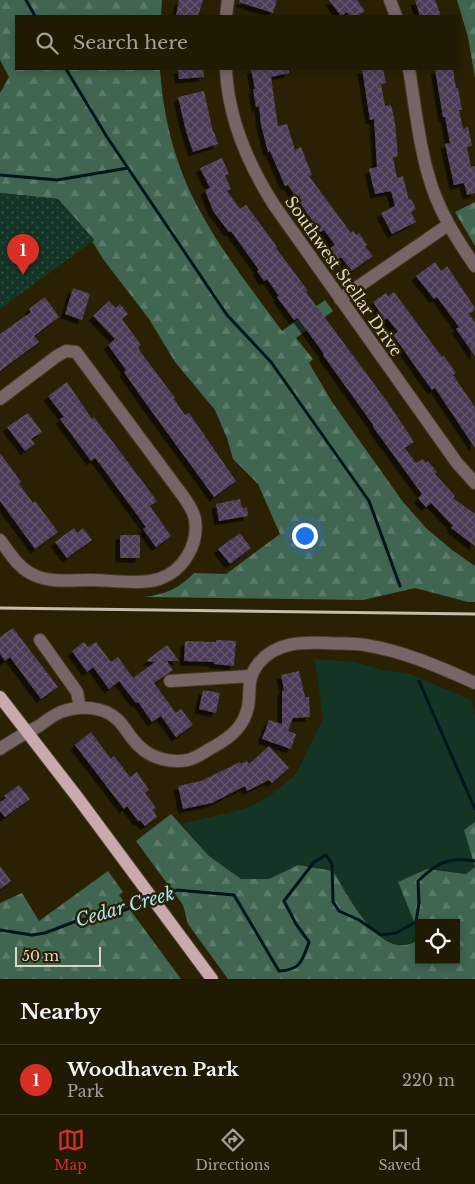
<!DOCTYPE html>
<style>
body{margin:0;font-family:"Libre Baskerville",serif;background:#2d2612;color:#f1f3f6}
.controls{position:absolute;right:15px;bottom:15px;display:grid;overflow:hidden;border-radius:0px;box-shadow:0 2px 8px #0003}
.controls button{width:45px;height:45px;display:grid;place-items:center;padding:0;border:0;border-bottom:1px solid #3d3825;background:#201903;color:#f1f3f6;font:25px sans-serif}
.scale{position:absolute;left:15px;bottom:12px;width:86px;box-sizing:border-box;padding-left:5px;border:2px solid #dcd6c5;border-top:0;font-size:14px;line-height:18px;white-space:nowrap;color:#dcd6c5;-webkit-text-stroke:4px #2a2104;paint-order:stroke}
.you{position:absolute;left:304px;top:535px;width:18px;height:18px;margin:-12px;border:4px solid #fff;border-radius:50%;background:#1a73e8;box-shadow:0 0 0 8px #1a73e833}
.badge{display:grid;place-items:center;width:32px;height:32px;border-radius:50%;background:#d93025;color:#fff;font-size:16px;font-weight:700}
.pin{position:absolute;translate:-50% -41px;filter:drop-shadow(0 1px 2px #0008)}
.pin::after{content:'';position:absolute;top:26px;width:18px;height:15px;background:inherit;clip-path:polygon(0 0,100% 0,50% 100%)}
.list{margin:0;padding:0;list-style:none}
h2{display:flex;justify-content:space-between;align-items:center;height:65px;margin:0;padding:0 20px;font-size:21px}
h2 small{font-size:16px;font-weight:400;color:#a2a09a}
.list li{display:grid;grid-template-columns:32px 1fr auto;gap:15px;align-items:center;box-sizing:border-box;height:70px;padding:0 20px;border-top:1px solid #3d3825}
.list b{display:block;font-size:19px;white-space:nowrap}
.list p{margin:0;font-size:16px;white-space:nowrap;color:#a2a09a}
.list em{font-size:16px;font-style:normal;color:#a2a09a}
.icon{flex:none;width:28px;height:28px;fill:none;stroke:currentColor;stroke-width:2;stroke-linecap:round;stroke-linejoin:round}
.map{position:relative;flex:none;width:475px;height:979px;overflow:hidden}
.search{position:absolute;background:#201903;box-shadow:0 2px 8px #0003;left:15px;right:15px;top:15px;height:55px;display:flex;align-items:center;gap:12px;box-sizing:border-box;padding:0 18px;border-radius:0px;color:#a2a09a;font-size:19px}
.sheet{height:135px;background:#201903}
nav{display:flex;justify-content:space-around;align-items:center;box-sizing:border-box;height:70px;border-top:1px solid #3d3825;background:#201903;font-size:14px;color:#a2a09a}
nav a{display:grid;justify-items:center;gap:2px}
nav .on{color:#d93025}
.map>svg:first-child{display:block}
.grass{fill:#143525}
.forest{fill:url(#forest-firs)}
.park{fill:url(#park-dots)}
.lines{fill:none;stroke-linecap:round;stroke-linejoin:round}
.stream{stroke:#01161c;stroke-width:3}
.building{fill:url(#building-cross-hatch);filter:url(#shadow)}
.minor-casing{stroke:#463e23;stroke-width:14}
.major-casing{stroke:#463e23;stroke-width:14}
.minor{stroke:#766567;stroke-width:12}
.major{stroke:#caa9ad;stroke-width:12}
.rail{stroke:#c4beab;stroke-width:3}
.labels{text-anchor:middle;dominant-baseline:central;stroke-width:5;stroke-linejoin:round;paint-order:stroke}
.street-label{font-size:16px;fill:#dcd6c5;stroke:#2a2104}
.water-label{font-size:18px;font-style:italic;fill:#aae7f8;stroke:#2a2104}
</style>
<div class="map">
<svg width="475" height="979" viewBox="0 0 475 979">
<defs>
<pattern id="forest-firs" width="22" height="20" patternUnits="userSpaceOnUse" patternTransform="scale(1.25)"><rect width="22" height="20" fill="#406551"/><path d="M5 1l3.5 6h-7zM16 11l3.5 6h-7z" fill="#5b7a69"/></pattern>
<pattern id="park-dots" width="8" height="8" patternUnits="userSpaceOnUse" patternTransform="scale(1.25)"><rect width="8" height="8" fill="#143525"/><path d="M2 2h.1M6 6h.1" fill="none" stroke="#365243" stroke-width="1.8" stroke-linecap="round"/></pattern>
<pattern id="building-cross-hatch" width="8" height="8" patternUnits="userSpaceOnUse" patternTransform="scale(1.25)"><rect width="8" height="8" fill="#4c3b58"/><path d="M0 0l8 8M0 8l8-8" fill="none" stroke="#65576e"/></pattern>
<filter id="shadow"><feDropShadow dx="-4.5" dy="4.5" stdDeviation="0" flood-color="#0009"/></filter>
</defs>
<rect width="100%" height="100%" fill="#2a2104"/>
<path class="grass" d="M315,659L354,662L383,670L407,673L471,700L475,716V822L464,830L475,867L466,874L427,869L398,882L419,934V939C383,966 348,895 333,871L298,865L269,879H241L209,856L182,824L248,808L271,795L296,774L323,719Z"/>
<path class="forest" d="M0,0H162L161,16H16V69H160C163,118 176,168 200,211C223,254 254,292 282,331L325,300L333,311L296,338L313,359L309,363L332,402L403,502L426,528L452,550L475,566V602H468L415,588L363,600L144,597C164,595 180,588 194,573L226,574L280,534L258,484L233,459L227,438L215,410L175,362L149,319L103,259L92,241L94,240L58,199L0,193V93L9,77L0,60Z
M457,0H475V78L468,37Z
M475,202V246L455,212Z
M171,814L209,856L241,879H269L298,865L333,871C348,895 383,967 419,939V960H456V923H419V934L398,882L427,869L466,874L475,867L464,830L475,822V979H228L188,924L183,905L136,841Z
M108,871L123,892L119,895L181,979H0V903L22,893L39,921Z"/>
<path class="park" d="M0,193L58,199L94,240L0,309Z"/>
<g class="lines">
<path class="stream" d="M26,0L35,16
M66,69L107,137L227,315L271,362L369,501L400,586
M0,175L57,180L128,168
M419,681L475,809
M157,899L177,890L234,895L279,971C301,970 302,961 309,942L296,924L284,901L314,862L326,855L332,864L333,902L339,911L359,920L381,935L396,933L416,922L419,903L418,881C438,862 448,857 475,861
M0,930L32,935L45,933L79,920L110,915L151,901"/>
</g>
<path class="building" d="M179,0H203L198,16H176Z
M240,0H277L273,13L239,2Z
M329,0H357L365,11L357,16H350L347,12L341,16Z
M415,0H435L441,16H420Z
M178,69H203L204,77L179,79Z
M251,69H289V73L271,77L278,126L287,124L295,150L301,147L312,175L309,176L351,233L353,231L356,235L359,233L367,245L365,246L373,256L352,271L341,257L338,259L330,248L335,245L324,230L320,232L288,185L285,186L270,151L268,152L261,125L259,106L256,107L253,89H255Z
M362,69H383L386,83L381,84L385,106L391,105L395,122L398,156L393,157L397,178L403,176L409,200L411,199L416,209L411,212L416,222L392,234L381,213L395,206L391,191L375,194L369,169L377,167L374,119L370,120Z
M435,69H453L456,88H458L462,110H459L463,129L468,127L472,146L467,147L471,167L475,166V193L467,195L464,183L454,185L445,144L450,143L445,117H443Z
M204,91L213,132H214L218,144L193,152L186,131L178,97Z
M222,158L229,174L225,175L231,189L227,191L240,209L246,205L261,225L277,247L276,248L308,291L306,292L389,404L414,442L405,448L416,463L423,459L426,463L428,461L437,472L435,474L455,496L453,498L475,514V546L451,528L453,526L431,503L426,507L418,498L422,494L373,427L374,426L323,355L324,354L298,318L294,320L277,297L279,296L267,279L264,281L257,271L259,270L231,231L229,232L213,211L205,190L210,188L200,168Z
M435,262L441,271L447,266L475,308V310L469,314L475,322V356L456,329L459,327L437,297L434,299L416,276Z
M73,288L90,294L82,320L65,314Z
M394,292L442,357L444,356L456,373L453,375L475,407V448L435,388L432,390L393,335L398,332L387,318L385,320L373,302L386,293L388,296Z
M45,297L59,317L34,336L39,342L0,371V334L31,312L29,309Z
M109,301L116,308L120,304L128,314L122,319L141,345L138,347L140,351L175,398L174,399L185,415L189,413L236,481L214,497L142,398L124,372L126,370L108,345L115,339L93,316Z
M67,382L92,419L94,417L157,501L150,506L171,536L156,547L143,529L146,527L99,463L95,458L91,461L60,419L64,417L48,396Z
M28,413L42,432L31,439L35,444L25,451L7,427Z
M0,453L21,482L19,484L33,503L35,501L58,532L35,549L0,501Z
M240,499L242,508L247,507L248,516L219,521L216,504Z
M74,528L77,533L83,528L92,540L67,558L55,542Z
M240,533L251,548L230,564L218,549Z
M120,535H140V558H120Z
M13,628L58,687L41,699L10,657L5,661L0,654V637Z
M216,640L236,641L234,666L214,664V662L184,661L185,641L216,642Z
M84,642L88,647L96,642L111,662L118,657L133,678L155,662L146,661L167,645L179,661H167L173,670L154,683L176,713L181,709L193,725L176,737L161,716L152,722L138,702L136,703L119,681L109,689L93,667L87,672L72,651Z
M299,671L305,697H309L310,717L293,718L288,731L296,734L291,749L262,739L269,720L282,724V691L284,690L281,675Z
M203,690L220,693L216,713L199,709Z
M91,732L111,759L114,756L130,777L137,772L149,790L145,793L156,808L153,810L157,817L145,826L140,820L138,821L127,806L124,809L75,745Z
M269,746L289,768L272,783L269,780L247,791L245,786L212,803L183,809L178,786L201,781L240,762L241,764L247,761L249,764Z
M19,785L30,799L5,817L0,811V802L6,798L4,796Z
M0,866L11,881L0,889Z"/>
<g class="lines">
<defs>
<path id="minor" d="M390,0L396,16
M226,16L228,0
M226,69C228,118 248,164 274,205L457,463L475,483
M409,69C415,104 418,140 428,174C437,208 455,237 475,266
M340,299L448,225
M0,399L57,356L66,351L76,352L183,496C188,503 193,510 195,519C199,545 183,571 159,579C142,585 109,580 90,580C73,580 50,583 34,575C18,568 10,553 0,540
M40,640L77,692L80,708
M170,681L251,676
M0,749C12,740 26,733 39,726C46,721 53,715 61,712C79,705 104,706 118,720C126,728 131,739 139,746C152,759 171,763 188,760C197,758 207,750 215,746C231,737 244,726 248,707C251,690 246,680 258,664C275,642 302,642 327,643C339,644 352,643 365,645C403,651 440,667 475,683"/>
<path id="major" d="M0,697L78,798L212,979"/>
</defs>
<use href="#minor" class="minor-casing"/>
<use href="#major" class="major-casing"/>
<use href="#minor" class="minor"/>
<use href="#major" class="major"/>
<path class="rail" d="M0,608L475,614"/>
</g>
<g class="labels">
<g class="street-label">
<text transform="translate(344 276) rotate(55)">Southwest Stellar Drive</text>
</g>
<g class="water-label">
<text transform="translate(125 907) rotate(-16)">Cedar Creek</text>
</g>
</g>
</svg>
<div class="controls">
<button><svg class="icon" aria-label="locate" viewBox="0 0 24 24"><circle cx="12" cy="12" r="6"/><path d="M12 2v4M12 18v4M2 12h4M18 12h4"/></svg></button>
</div>
<div class="scale">50 m</div>
<div class="you"></div>
<div class="pin badge" style="left:23px;top:275px">1</div>
<div class="search"><svg class="icon" aria-label="search" viewBox="0 0 24 24"><circle cx="10" cy="10" r="6"/><path d="M15 15l6 6"/></svg>Search here</div>
</div>
<section class="sheet">
<h2>Nearby<small></small></h2>
<ul class="list">
<li><span class="badge">1</span><div><b>Woodhaven Park</b><p>Park</p></div><em>220 m</em></li>
</ul>
</section>
<nav>
<a class="on"><svg class="icon" aria-label="map" viewBox="0 0 24 24"><path d="M3 6l6-2 6 2 6-2v14l-6 2-6-2-6 2zM9 4v14M15 6v14"/></svg>Map</a>
<a><svg class="icon" aria-label="directions" viewBox="0 0 24 24"><path d="M12 3l9 9-9 9-9-9zM9 14v-3h6M13 9l2 2-2 2"/></svg>Directions</a>
<a><svg class="icon" aria-label="saved" viewBox="0 0 24 24"><path d="M7 4h10v16l-5-4-5 4z"/></svg>Saved</a>
</nav>
